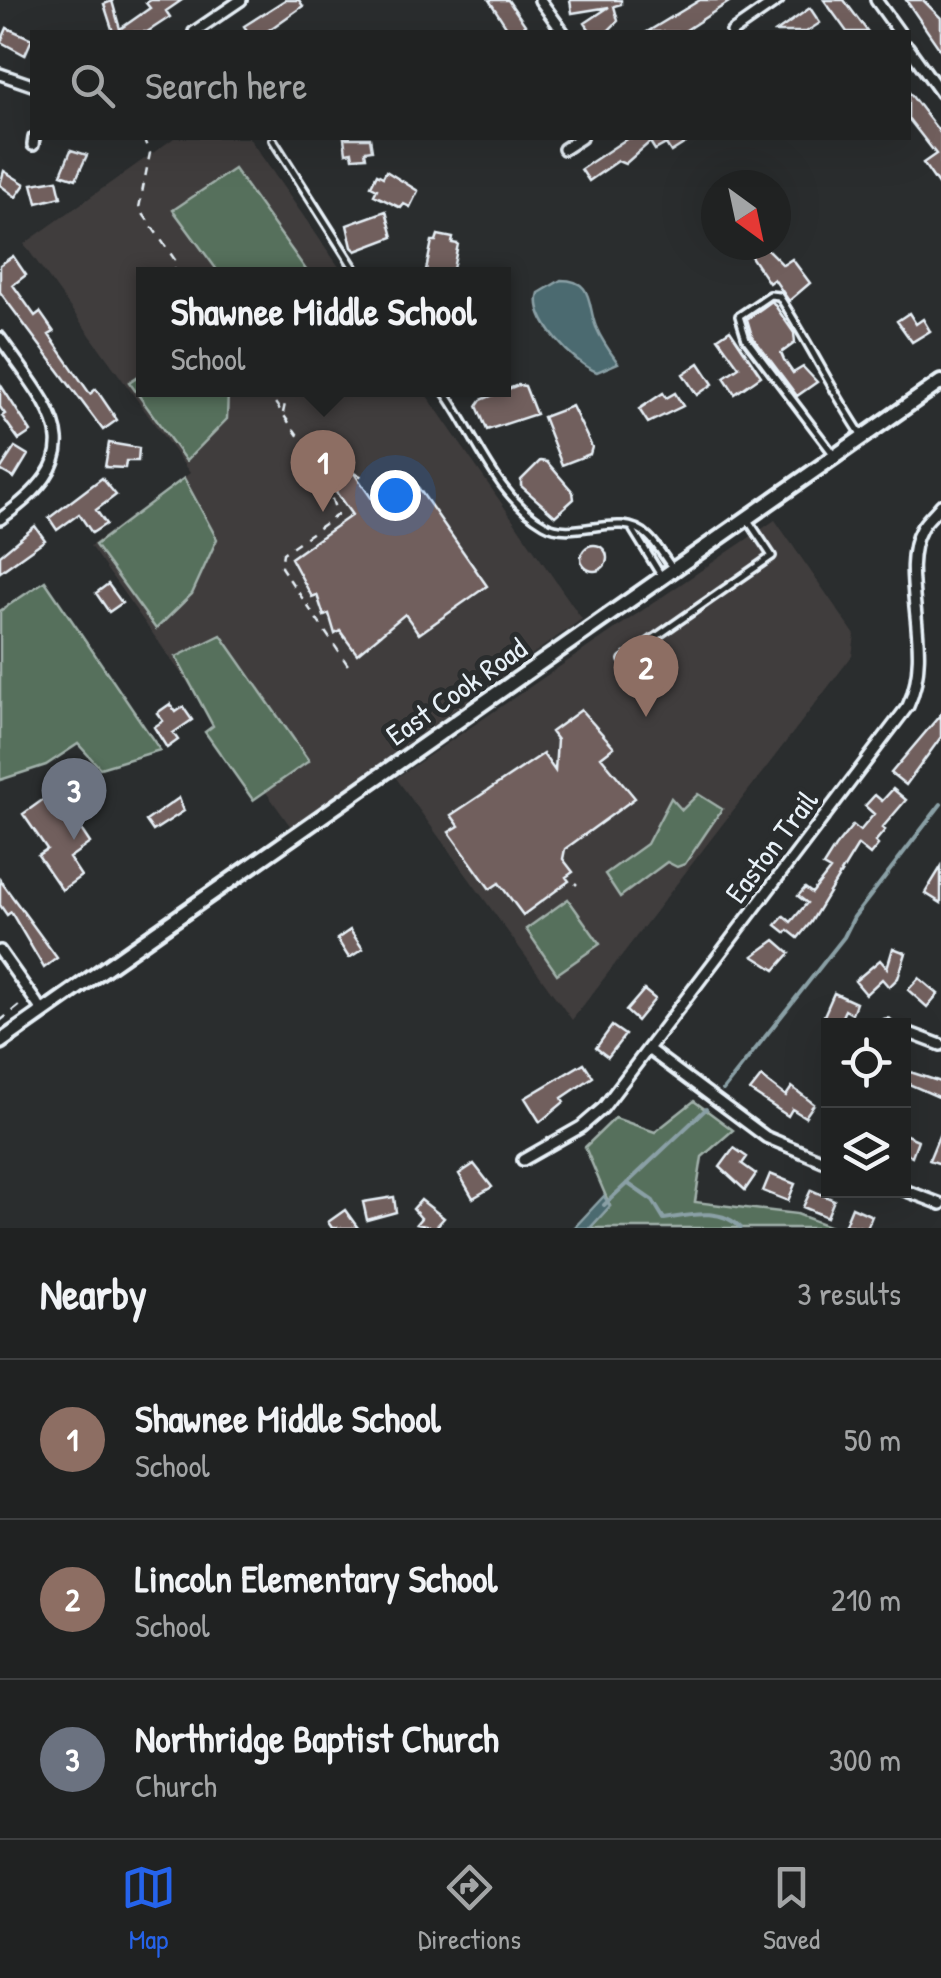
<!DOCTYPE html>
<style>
body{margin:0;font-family:"Patrick Hand",sans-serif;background:#282a2a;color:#f1f3f6}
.controls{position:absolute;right:30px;bottom:30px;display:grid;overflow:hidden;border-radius:0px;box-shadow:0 10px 40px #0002}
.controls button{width:90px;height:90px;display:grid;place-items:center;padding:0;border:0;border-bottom:2px solid #3d3f40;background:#202222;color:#f1f3f6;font:50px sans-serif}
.compass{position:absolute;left:701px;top:170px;width:90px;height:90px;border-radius:50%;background:#202222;box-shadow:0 10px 40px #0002;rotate:147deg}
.you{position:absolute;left:395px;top:495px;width:35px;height:35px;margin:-25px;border:8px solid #fff;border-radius:50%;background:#1a73e8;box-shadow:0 0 0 15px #1a73e833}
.badge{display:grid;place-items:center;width:65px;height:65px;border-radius:50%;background:#2563eb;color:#fff;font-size:32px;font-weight:700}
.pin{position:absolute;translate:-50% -82px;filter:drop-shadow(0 2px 5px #0008)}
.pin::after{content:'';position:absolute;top:52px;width:35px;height:30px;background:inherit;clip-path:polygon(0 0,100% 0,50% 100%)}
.popup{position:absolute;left:136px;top:267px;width:375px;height:130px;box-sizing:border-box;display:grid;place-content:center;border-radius:0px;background:#202222;filter:drop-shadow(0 2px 8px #0005);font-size:32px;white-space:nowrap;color:#a2a4a5}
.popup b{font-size:38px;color:#f1f3f6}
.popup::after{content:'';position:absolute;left:50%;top:100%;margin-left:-20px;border:20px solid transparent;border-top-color:#202222}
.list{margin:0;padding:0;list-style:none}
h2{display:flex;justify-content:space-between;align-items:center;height:130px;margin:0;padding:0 40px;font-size:42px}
h2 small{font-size:32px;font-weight:400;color:#a2a4a5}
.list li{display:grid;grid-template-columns:65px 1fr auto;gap:30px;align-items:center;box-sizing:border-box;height:160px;padding:0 40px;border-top:2px solid #3d3f40}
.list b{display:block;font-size:38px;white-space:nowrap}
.list p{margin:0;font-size:32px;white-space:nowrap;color:#a2a4a5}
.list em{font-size:32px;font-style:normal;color:#a2a4a5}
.icon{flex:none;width:55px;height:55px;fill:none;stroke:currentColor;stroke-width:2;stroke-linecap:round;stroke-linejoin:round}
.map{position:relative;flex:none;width:941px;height:1228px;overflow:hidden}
.search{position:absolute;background:#202222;box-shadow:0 10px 40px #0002;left:30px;right:30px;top:30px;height:110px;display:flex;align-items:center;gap:25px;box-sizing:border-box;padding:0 35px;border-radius:0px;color:#a2a4a5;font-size:38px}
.sheet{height:610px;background:#202222}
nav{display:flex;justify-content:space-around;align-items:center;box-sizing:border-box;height:140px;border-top:2px solid #3d3f40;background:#202222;font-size:28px;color:#a2a4a5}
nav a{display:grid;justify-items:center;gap:5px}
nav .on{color:#2563eb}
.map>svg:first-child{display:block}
.built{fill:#3f3c3c}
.green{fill:#576f5b;stroke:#a0b0aa;stroke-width:2.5}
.water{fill:#4c6a6f;stroke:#8aa0a6;stroke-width:2.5}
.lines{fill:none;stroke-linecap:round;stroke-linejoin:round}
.stream{stroke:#8aa0a6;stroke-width:4}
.building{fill:#715e5d;stroke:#e8f1f8;stroke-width:2.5}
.lane-casing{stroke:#e8f1f8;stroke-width:12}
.street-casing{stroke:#e8f1f8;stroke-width:16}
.secondary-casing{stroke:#e8f1f8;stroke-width:20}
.path{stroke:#e8f1f8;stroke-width:2.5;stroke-dasharray:8 8;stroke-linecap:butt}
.lane{stroke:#2a2d2e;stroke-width:5}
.street{stroke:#2a2d2e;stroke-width:9}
.secondary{stroke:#2a2d2e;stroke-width:12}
.labels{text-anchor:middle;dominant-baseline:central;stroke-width:10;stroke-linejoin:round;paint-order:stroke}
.street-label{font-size:30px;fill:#e8f1f8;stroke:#2a2d2e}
</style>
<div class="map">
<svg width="941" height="1228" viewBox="0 0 941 1228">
<rect width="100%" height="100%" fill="#2a2d2e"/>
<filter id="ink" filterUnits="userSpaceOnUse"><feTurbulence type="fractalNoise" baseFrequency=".01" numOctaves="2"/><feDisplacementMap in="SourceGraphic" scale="20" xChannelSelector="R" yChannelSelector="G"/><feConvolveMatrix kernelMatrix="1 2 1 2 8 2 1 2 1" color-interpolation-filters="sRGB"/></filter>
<g filter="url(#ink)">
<path class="built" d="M174,138H249L344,274H143V390H423L582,619L291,827L90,546L190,473L24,244Z
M775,520L855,635L852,656L572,1020L396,778Z"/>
<path class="green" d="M234,169L309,274H220L173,210Z
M143,373V390H228L227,419L186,461L129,382Z
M184,478L217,539L192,594L156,629L95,545Z
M45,581L160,750L100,768L78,744L46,765L0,780V611Z
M221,635L309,761L253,800L205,732L213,726L176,657Z
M698,794L722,809L685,864L677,867L667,862L620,897L605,874L647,844L671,798L682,810Z
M568,899L600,944L557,974L526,929Z
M694,1101L733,1130L702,1157L695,1202L797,1214L834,1228H590L610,1206L585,1147L615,1118L655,1132Z"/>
<path class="water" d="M561,280C594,280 587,304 596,327C601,339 610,352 618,363L597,372C574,363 530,319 539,293Z
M604,1196L610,1206L590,1228H574Z"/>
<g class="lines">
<path class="stream" d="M723,1090L844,937L854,917L941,804
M627,1183L653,1201L664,1219C690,1215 721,1207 741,1228
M604,1205L706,1109"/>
</g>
<path class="building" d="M151,0H182L166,11L170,17L147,32H113L104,4L112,1L120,29L150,8L146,3Z
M285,0H299L303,6L266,32H248L244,26Z
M489,0H508L530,32H496L506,26Z
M570,0H621V4L614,6L618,21L607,32H591L585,23L609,7L572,13Z
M700,0H732L683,32H647Z
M824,0H844L868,32H847Z
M906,0H923L941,18V51Z
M810,8L820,23L806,32H776Z
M7,28L32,39L25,55L1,42Z
M908,91L941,134V189L923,163L936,154L908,118Z
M344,138H370L372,150L365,151L366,157L353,158L352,152L346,153Z
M628,138H693L671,152L666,144L655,150L650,142L625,164L618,161L589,181L581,169Z
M71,150L87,155L76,179L61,174Z
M4,171L25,184L16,197L0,185Z
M386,171L418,191L410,207L404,204L401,208L374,195L377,189L371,186L377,174L383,177Z
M57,180L61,197L37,203L32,184Z
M386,211L393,237L356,251L352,247L347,225Z
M438,235L453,238L452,243L458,244L452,274H430L426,270L432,241H436Z
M752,245H763L783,265L792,259L810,283L789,301L774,279L769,283L746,249Z
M13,256L26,275L13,285L35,316L40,312L54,332L49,335L90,394L96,389L117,420L103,430L0,292V265Z
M772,301L794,333L795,343L781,353L784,360L793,373L803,367L817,382L797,396L752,336L747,319Z
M909,313L916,324L923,319L930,331L912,342L897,321Z
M730,330L761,376L735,394L724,377L739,367L718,338Z
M699,363L713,384L697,395L683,374Z
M0,384L31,432L19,440L2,416L5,414L0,407Z
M518,385L525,386L536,414L487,430L477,406L481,400Z
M663,393L666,398L675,393L683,406L648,423L639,409Z
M572,406L592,447L590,454L562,465L543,417Z
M109,443L139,448L138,461H126L125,468L105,467Z
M15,447L28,455L14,478L0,470Z
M540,461L547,462L573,492L574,499L555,516L521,486V480Z
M354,473L372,499L408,473L487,586L419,634L405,614L357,654L340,631L335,634L329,614L324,616L317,595L312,597L291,558L352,515L333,488Z
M102,478L116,495L96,510L106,524L92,533L79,514L57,530L49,518Z
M35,526L45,540L0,572V555Z
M581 558a13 13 0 1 1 26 0a13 13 0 1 1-26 0Z
M108,584L122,603L109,612L96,593Z
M170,704L176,712L183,707L192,720L173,733L178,740L167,748L154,727L163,721L157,713Z
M581,710L614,747L601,757L635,798L565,849L563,859L573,872L566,877L569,881L523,915L499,883L490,889L449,832L459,826L451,815L543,754L555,771L557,740L551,732Z
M941,714V737L906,785L891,773Z
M893,789L906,800L882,828L885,830L875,842L878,845L870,855L858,845L811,922L798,938L788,930L786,933L776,925L784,916L791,922L807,903L798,896L805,888L812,893L830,870L823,866L835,847L853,825L860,831L874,814L865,806L875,795L882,801Z
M55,791L62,802L71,795L77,804L68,810L90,843L69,858L81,876L62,890L38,855L47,849L23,814Z
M179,798L184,811L153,831L146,821Z
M941,867V903L925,893Z
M0,880L57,958L44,968L11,912L7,915L0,905Z
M350,930L363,949L349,958L337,939Z
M775,940L790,953L775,970L753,956Z
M893,948L906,953L898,978L889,987L882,979L866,994L855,981L880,960L887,968Z
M919,978L938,994L927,1007L908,990Z
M644,990L655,999L637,1021L626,1011Z
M834,993L856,1003L852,1014L845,1010L838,1025L823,1018Z
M612,1026L625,1035L608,1057L596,1048Z
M584,1063L593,1077L562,1098L564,1102L540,1122L525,1098Z
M904,1070L941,1082V1098L904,1082Z
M761,1077L786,1096L792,1087L814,1104L805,1117L792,1109L788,1116L750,1091Z
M941,1131V1164L929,1160Z
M904,1134L918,1140L912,1156L904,1152Z
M734,1148L747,1157L742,1164L756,1174L745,1190L720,1167Z
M474,1164L492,1187L473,1198L459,1174Z
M770,1174L795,1184L788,1201L763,1191Z
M811,1190L834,1200L827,1217L803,1207Z
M394,1197L396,1212L367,1220L363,1202Z
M421,1200L444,1218L435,1228L416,1224L421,1218L413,1209Z
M852,1207L872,1216L867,1228L845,1224Z
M345,1210L358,1228H332L328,1222Z"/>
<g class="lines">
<defs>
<path id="lane" d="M273,140L358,274
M443,390C475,433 495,496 544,524C575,542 620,509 648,536C657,544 664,557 671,566
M834,455L746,339L739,316L770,295L779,296C809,342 831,389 861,434
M633,530L662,577
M623,660L772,556L748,520"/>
<path id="street" d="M540,0L563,32
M876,0L899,32
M194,32L241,0
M732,32L778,0
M908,47L941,93
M0,74L32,85
M33,145L34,138
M564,149L581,138
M0,338C55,416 95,452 0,519
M0,951L43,1012
M887,1025L888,1026
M904,1031L941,1045
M648,1049L766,1137L828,1163
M523,1160L581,1127L603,1108L908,706C936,647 896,574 921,529C925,521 935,513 941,505
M904,1190L941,1204"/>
<path id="secondary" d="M0,1042L941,382"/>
</defs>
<use href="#lane" class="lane-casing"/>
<use href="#street" class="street-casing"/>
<use href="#secondary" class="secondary-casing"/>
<path class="path" d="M143,138L150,153L139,208L175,260L174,274
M266,390L323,471L337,515L283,553L281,567L352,671
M283,413L288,390
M311,452L363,477
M575,883L577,885
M0,1021L22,1004"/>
<use href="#lane" class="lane"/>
<use href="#street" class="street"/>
<use href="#secondary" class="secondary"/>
</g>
</g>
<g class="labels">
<g class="street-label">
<text transform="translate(456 691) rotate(-35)">East Cook Road</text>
<text transform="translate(771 846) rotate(-53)">Easton Trail</text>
</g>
</g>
</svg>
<div class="controls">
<button><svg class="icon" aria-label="locate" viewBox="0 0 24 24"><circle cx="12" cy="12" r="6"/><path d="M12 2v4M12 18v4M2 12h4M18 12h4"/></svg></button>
<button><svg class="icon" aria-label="layers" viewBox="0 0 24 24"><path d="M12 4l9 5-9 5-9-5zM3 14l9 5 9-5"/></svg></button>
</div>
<svg class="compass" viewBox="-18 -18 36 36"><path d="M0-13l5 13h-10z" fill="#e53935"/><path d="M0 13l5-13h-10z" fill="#a2a4a5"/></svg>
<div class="you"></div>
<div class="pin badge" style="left:323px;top:512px;background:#8d6e63">1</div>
<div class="popup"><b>Shawnee Middle School</b>School</div>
<div class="pin badge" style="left:646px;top:717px;background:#8d6e63">2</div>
<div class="pin badge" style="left:74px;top:840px;background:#6b7280">3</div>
<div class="search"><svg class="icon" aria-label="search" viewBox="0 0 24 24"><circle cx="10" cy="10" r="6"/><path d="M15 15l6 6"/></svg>Search here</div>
</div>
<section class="sheet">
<h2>Nearby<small>3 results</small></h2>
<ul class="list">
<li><span class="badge" style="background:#8d6e63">1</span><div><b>Shawnee Middle School</b><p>School</p></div><em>50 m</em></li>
<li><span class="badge" style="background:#8d6e63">2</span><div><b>Lincoln Elementary School</b><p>School</p></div><em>210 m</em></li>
<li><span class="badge" style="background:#6b7280">3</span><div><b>Northridge Baptist Church</b><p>Church</p></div><em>300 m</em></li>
</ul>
</section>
<nav>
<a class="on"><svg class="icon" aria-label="map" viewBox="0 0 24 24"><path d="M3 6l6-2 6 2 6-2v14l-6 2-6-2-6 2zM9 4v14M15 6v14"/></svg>Map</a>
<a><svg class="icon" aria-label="directions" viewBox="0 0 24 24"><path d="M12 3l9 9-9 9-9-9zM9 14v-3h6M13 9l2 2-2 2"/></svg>Directions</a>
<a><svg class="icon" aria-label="saved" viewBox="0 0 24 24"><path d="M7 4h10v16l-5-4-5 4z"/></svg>Saved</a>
</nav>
